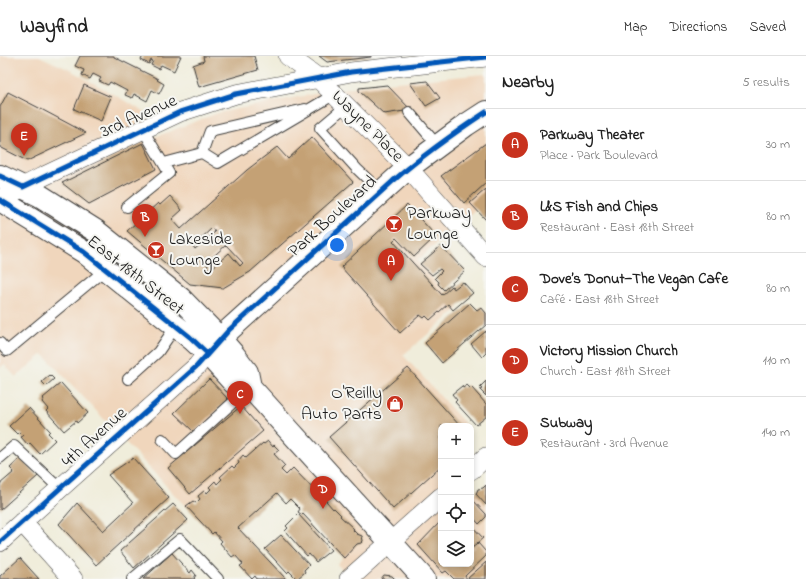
<!DOCTYPE html>
<meta charset="utf-8">
<style>
body{margin:0;font-family:"Indie Flower",sans-serif;background:#f2f2f2;color:#222}
.controls{position:absolute;right:12px;bottom:12px;display:grid;overflow:hidden;border-radius:8px;box-shadow:0 2px 6px #0003}
.controls button{width:36px;height:36px;display:grid;place-items:center;padding:0;border:0;border-bottom:1px solid #e0e0e0;background:#fff;color:#222;font:20px sans-serif}
.you{position:absolute;left:337px;top:189px;width:14px;height:14px;margin:-10px;border:3px solid #fff;border-radius:50%;background:#1a73e8;box-shadow:0 0 0 6px #1a73e833}
.badge{display:grid;place-items:center;width:26px;height:26px;border-radius:50%;background:#c8321e;color:#fff;font-size:13px;font-weight:700}
.pin{position:absolute;translate:-50% -33px;filter:drop-shadow(0 1px 2px #0008)}
.pin::after{content:'';position:absolute;top:21px;width:14px;height:12px;background:inherit;clip-path:polygon(0 0,100% 0,50% 100%)}
.list{margin:0;padding:0;list-style:none}
h2{display:flex;justify-content:space-between;align-items:center;height:52px;margin:0;padding:0 16px;font-size:17px}
h2 small{font-size:13px;font-weight:400;color:#767676}
.list li{display:grid;grid-template-columns:26px 1fr auto;gap:12px;align-items:center;box-sizing:border-box;height:72px;padding:0 16px;border-top:1px solid #e0e0e0}
.list b{display:block;font-size:15px;white-space:nowrap}
.list p{margin:0;font-size:13px;white-space:nowrap;color:#767676}
.list em{font-size:13px;font-style:normal;color:#767676}
.icon{flex:none;width:22px;height:22px;fill:none;stroke:currentColor;stroke-width:2;stroke-linecap:round;stroke-linejoin:round}
.map{position:relative;flex:none;width:486px;height:523px;overflow:hidden}
header{display:flex;align-items:center;gap:24px;box-sizing:border-box;height:56px;padding:0 20px;background:#fff;border-bottom:1px solid #e0e0e0}
header strong{font-size:19px}
nav{display:flex;gap:22px;margin-inline-start:auto;font-size:14px}
main{display:flex}
aside{flex:1;background:#fff}
.map>svg:first-child{display:block}
.built{fill:#f0d6bc}
.building{fill:#c4a174;fill-rule:evenodd}
.lines{fill:none;stroke-linecap:round;stroke-linejoin:round}
.lane-casing{stroke:#3c3b39;stroke-width:12}
.street-casing{stroke:#3c3b39;stroke-width:20}
.secondary-casing{stroke:#3c3b39;stroke-width:24}
.lane{stroke:#fff;stroke-width:10}
.street{stroke:#fff;stroke-width:19}
.secondary{stroke:#fff;stroke-width:22}
.cycleway-casing{stroke:#f6f6f2;stroke-width:8}
.cycleway{stroke:#0057b8;stroke-width:5}
.labels{text-anchor:middle;dominant-baseline:central;stroke-width:4;stroke-linejoin:round;paint-order:stroke}
.street-label{font-size:18px;fill:#1c1c1c;stroke:#f6f6f2}
.poi-label{font-size:18px;fill:#1c1c1c;stroke:#f6f6f2;text-anchor:start}
</style>
<header>
<strong>Wayfind</strong>
<nav><a>Map</a><a>Directions</a><a>Saved</a></nav>
</header>
<main>
<div class="map">
<svg width="486" height="523" viewBox="0 0 486 523">
<rect width="100%" height="100%" fill="#f6f6f2"/>
<filter id="ink" filterUnits="userSpaceOnUse"><feTurbulence type="fractalNoise" baseFrequency=".025" numOctaves="2"/><feDisplacementMap in="SourceGraphic" scale="8" xChannelSelector="R" yChannelSelector="G"/><feConvolveMatrix kernelMatrix="1 2 1 2 8 2 1 2 1" color-interpolation-filters="sRGB"/></filter>
<filter id="wash" filterUnits="userSpaceOnUse"><feTurbulence type="fractalNoise" baseFrequency=".012" numOctaves="4" result="noise"/><feDisplacementMap in="SourceGraphic" scale="16" xChannelSelector="R" yChannelSelector="G"/><feGaussianBlur stdDeviation="0.9" result="paint"/><feColorMatrix in="noise" values="0 0 0 0 0 0 0 0 0 0 0 0 0 0 0 0 0 1.4 0 .05"/><feComposite in="paint" operator="in"/></filter>
<g filter="url(#wash)">
<rect width="100%" height="100%" fill="#f0eddb"/>
<path class="built" d="M0,0H39L70,14L143,55L155,81L218,57L303,40L364,29L486,18V144L417,205L459,252L403,299L467,370H441V508H471V432L486,448V523H350L337,508L344,501L248,399L187,452L43,298L16,321L4,308L0,312Z"/>
<g id="blocks">
<path class="building" d="M80,0H114V1L158,23L157,24L164,28L159,38L152,34L147,45L134,38L132,42L125,39L127,35L110,26L108,29L99,25L101,22L93,18L90,23L82,19L84,14L75,10Z
M143,0H181L174,15L161,9L159,13L151,9L153,5L151,4L149,8L141,4Z
M203,0H254L258,14L199,31L193,9L204,5Z
M319,0H371V1L327,6Z
M427,25L440,42L426,50L410,27Z
M84,29L111,41L101,65L74,53Z
M387,29L411,54L384,58L359,35V32Z
M8,36L41,53L86,77L27,105L0,91V51Z
M312,81L353,126L250,216L223,232L190,228L127,175L158,147L160,149L170,140L182,154L172,163L181,173L247,114L277,91L288,103ZM212,172L215,176L195,193L193,190ZM226,189L243,207L240,210L229,197L211,213L206,212L208,210L206,207Z
M143,87L156,113L89,148L62,127Z
M486,87V127L464,147L441,120Z
M486,133V164L470,147Z
M407,149L436,180L414,201L396,182L393,185L442,239L452,230L454,233L463,226L473,237L453,254L448,248L430,264L426,260L424,262L420,259L400,277L341,211Z
M441,190L465,215L444,234L438,228L439,226L435,222L442,215L440,213L432,219L420,208Z
M470,247L477,254L481,251L486,257V269L442,307L425,287Z
M486,275V297L482,301L471,288Z
M408,312L460,370H441V410L393,453L329,381Z
M50,319L54,323L46,330L42,326Z
M209,323L228,343L194,376L174,357Z
M486,325V340L480,334L482,333L480,331Z
M61,327L88,357L77,367L76,365L64,375L46,355L48,353L42,346L44,343L43,342Z
M467,329L471,333L472,332L486,348V361L476,369L455,346L457,344L452,338L462,330L463,332Z
M241,350L263,375L190,438L168,412Z
M29,352L50,375L48,377L55,384L40,398L30,387L28,389L21,381L23,380L19,376L17,378L9,370Z
M268,385L273,391L274,389L279,394L274,398L285,410L281,414L286,419L293,412L320,440L321,439L333,453L334,452L341,459L340,460L354,473L353,474L357,478L362,480L363,485L361,487L357,488L344,502L303,458L302,459L298,456L300,453L290,443L286,447L277,437L238,472L286,523H257L255,520L252,523L240,510L243,508L235,499L232,501L220,487L222,485L214,476L212,478L186,450L193,445L196,447L200,443L198,440L205,434L207,437L211,433L209,431L215,425L217,428L222,423L220,421L232,410L234,412L239,407L238,405L243,399L246,402L263,387L264,388Z
M21,402L38,420L0,454V428L14,416L10,412Z
M133,402L169,442L96,509L59,468L77,447L103,475L133,447L108,419Z
M486,429V449L476,438L478,433L483,432Z
M471,442L486,458V461L479,468L471,459Z
M173,448L188,464L134,512L120,495Z
M298,458L331,494L316,506L309,498L307,500L285,475L288,472L286,470Z
M441,465V508H471V493L478,487L486,496V500L465,520L467,523L486,506V523H454L446,515L443,517L418,489Z
M471,469L483,482L471,492Z
M281,479L309,509L304,514L305,516L297,523L289,515L287,517L265,493Z
M172,497L190,517L192,514L196,519L194,522L195,523H143Z
M20,502L39,523H0V520Z
M384,519L392,520L395,523H381Z"/>
</g>
</g>
<g filter="url(#ink)">
<use href="#blocks" fill-opacity="0" stroke="#3c3b39" stroke-width="1"/>
<g class="lines">
<defs>
<path id="lane" d="M346,50L320,72L357,113L381,136
M409,56L438,90
M202,97L210,75L305,53
M164,107L202,97L218,107L335,38
M127,151L169,117L143,74
M0,287L7,295L106,213
M128,323L158,296L176,270
M162,383L176,398L250,331
M0,402L14,390L59,432
M132,523L180,483L218,523"/>
<path id="street" d="M288,0L318,22L408,112L486,201
M0,143L42,121L180,56L236,38L351,16L486,1
M471,414L486,401
M22,466L73,523
M0,486L197,310L207,297
M349,523L441,441"/>
<path id="secondary" d="M0,120L39,139L96,175L180,242L220,283L234,299L247,316L250,331L424,523
M0,144L84,196L193,284L207,297L234,327L250,331
M207,297L229,274L408,112L466,69L486,56"/>
</defs>
<use href="#lane" class="lane-casing"/>
<use href="#street" class="street-casing"/>
<use href="#secondary" class="secondary-casing"/>
<use href="#lane" class="lane"/>
<use href="#street" class="street"/>
<use href="#secondary" class="secondary"/>
<defs>
<path id="cycleway" d="M0,120L23,131L180,56L236,38L351,16L486,1
M0,144L84,196L190,281L207,297
M0,486L197,310L229,274L393,125C422,100 454,77 486,56"/>
</defs>
<use href="#cycleway" class="cycleway-casing"/>
<use href="#cycleway" class="cycleway"/>
</g>
</g>
<defs>
<symbol id="bar-disc" viewBox="-11 -11 22 22"><circle r="9.5" fill="#c8321e" stroke="#f6f6f2"/><path d="M-6-5H6L.8 .8V4.5H3.5V6h-7V4.5H-.8V.8Z" fill="#fff"/></symbol>
<symbol id="shop-disc" viewBox="-11 -11 22 22"><circle r="9.5" fill="#c8321e" stroke="#f6f6f2"/><path d="M-5-2.5h2.3a2.7 3.5 0 0 1 5.4 0H5L5.5 6h-11ZM-1.5-2.5h3a1.5 2.3 0 0 0-3 0Z" fill="#fff"/></symbol>
</defs>
<g fill-rule="evenodd">
<use href="#bar-disc" x="384" y="158" width="20" height="20"/>
<use href="#bar-disc" x="146" y="184" width="20" height="20"/>
<use href="#shop-disc" x="385" y="338" width="20" height="20"/>
</g>
<g class="labels">
<g class="street-label">
<text transform="translate(139 61) rotate(-24)">3rd Avenue</text>
<text transform="translate(367 71) rotate(45)">Wayne Place</text>
<text transform="translate(333 161) rotate(-42)">Park Boulevard</text>
<text transform="translate(135 220) rotate(38)">East 18th Street</text>
<text transform="translate(95 382) rotate(-42)">4th Avenue</text>
</g>
<g class="poi-label">
<text x="407" y="158">Parkway<tspan x="407" dy="21">Lounge</tspan></text>
<text x="169" y="184">Lakeside<tspan x="169" dy="21">Lounge</tspan></text>
<text x="382" y="338" text-anchor="end">O'Reilly<tspan x="382" dy="21">Auto Parts</tspan></text>
</g>
</g>
</svg>
<div class="controls">
<button>+</button>
<button>−</button>
<button><svg class="icon" aria-label="locate" viewBox="0 0 24 24"><circle cx="12" cy="12" r="6"/><path d="M12 2v4M12 18v4M2 12h4M18 12h4"/></svg></button>
<button><svg class="icon" aria-label="layers" viewBox="0 0 24 24"><path d="M12 4l9 5-9 5-9-5zM3 14l9 5 9-5"/></svg></button>
</div>
<div class="you"></div>
<div class="pin badge" style="left:391px;top:225px">A</div>
<div class="pin badge" style="left:145px;top:181px">B</div>
<div class="pin badge" style="left:240px;top:358px">C</div>
<div class="pin badge" style="left:323px;top:453px">D</div>
<div class="pin badge" style="left:24px;top:100px">E</div>
</div>
<aside>
<h2>Nearby<small>5 results</small></h2>
<ul class="list">
<li><span class="badge">A</span><div><b>Parkway Theater</b><p>Place · Park Boulevard</p></div><em>30 m</em></li>
<li><span class="badge">B</span><div><b>L&amp;S Fish and Chips</b><p>Restaurant · East 18th Street</p></div><em>80 m</em></li>
<li><span class="badge">C</span><div><b>Dove’s Donut—The Vegan Cafe</b><p>Café · East 18th Street</p></div><em>80 m</em></li>
<li><span class="badge">D</span><div><b>Victory Mission Church</b><p>Church · East 18th Street</p></div><em>110 m</em></li>
<li><span class="badge">E</span><div><b>Subway</b><p>Restaurant · 3rd Avenue</p></div><em>140 m</em></li>
</ul>
</aside>
</main>
